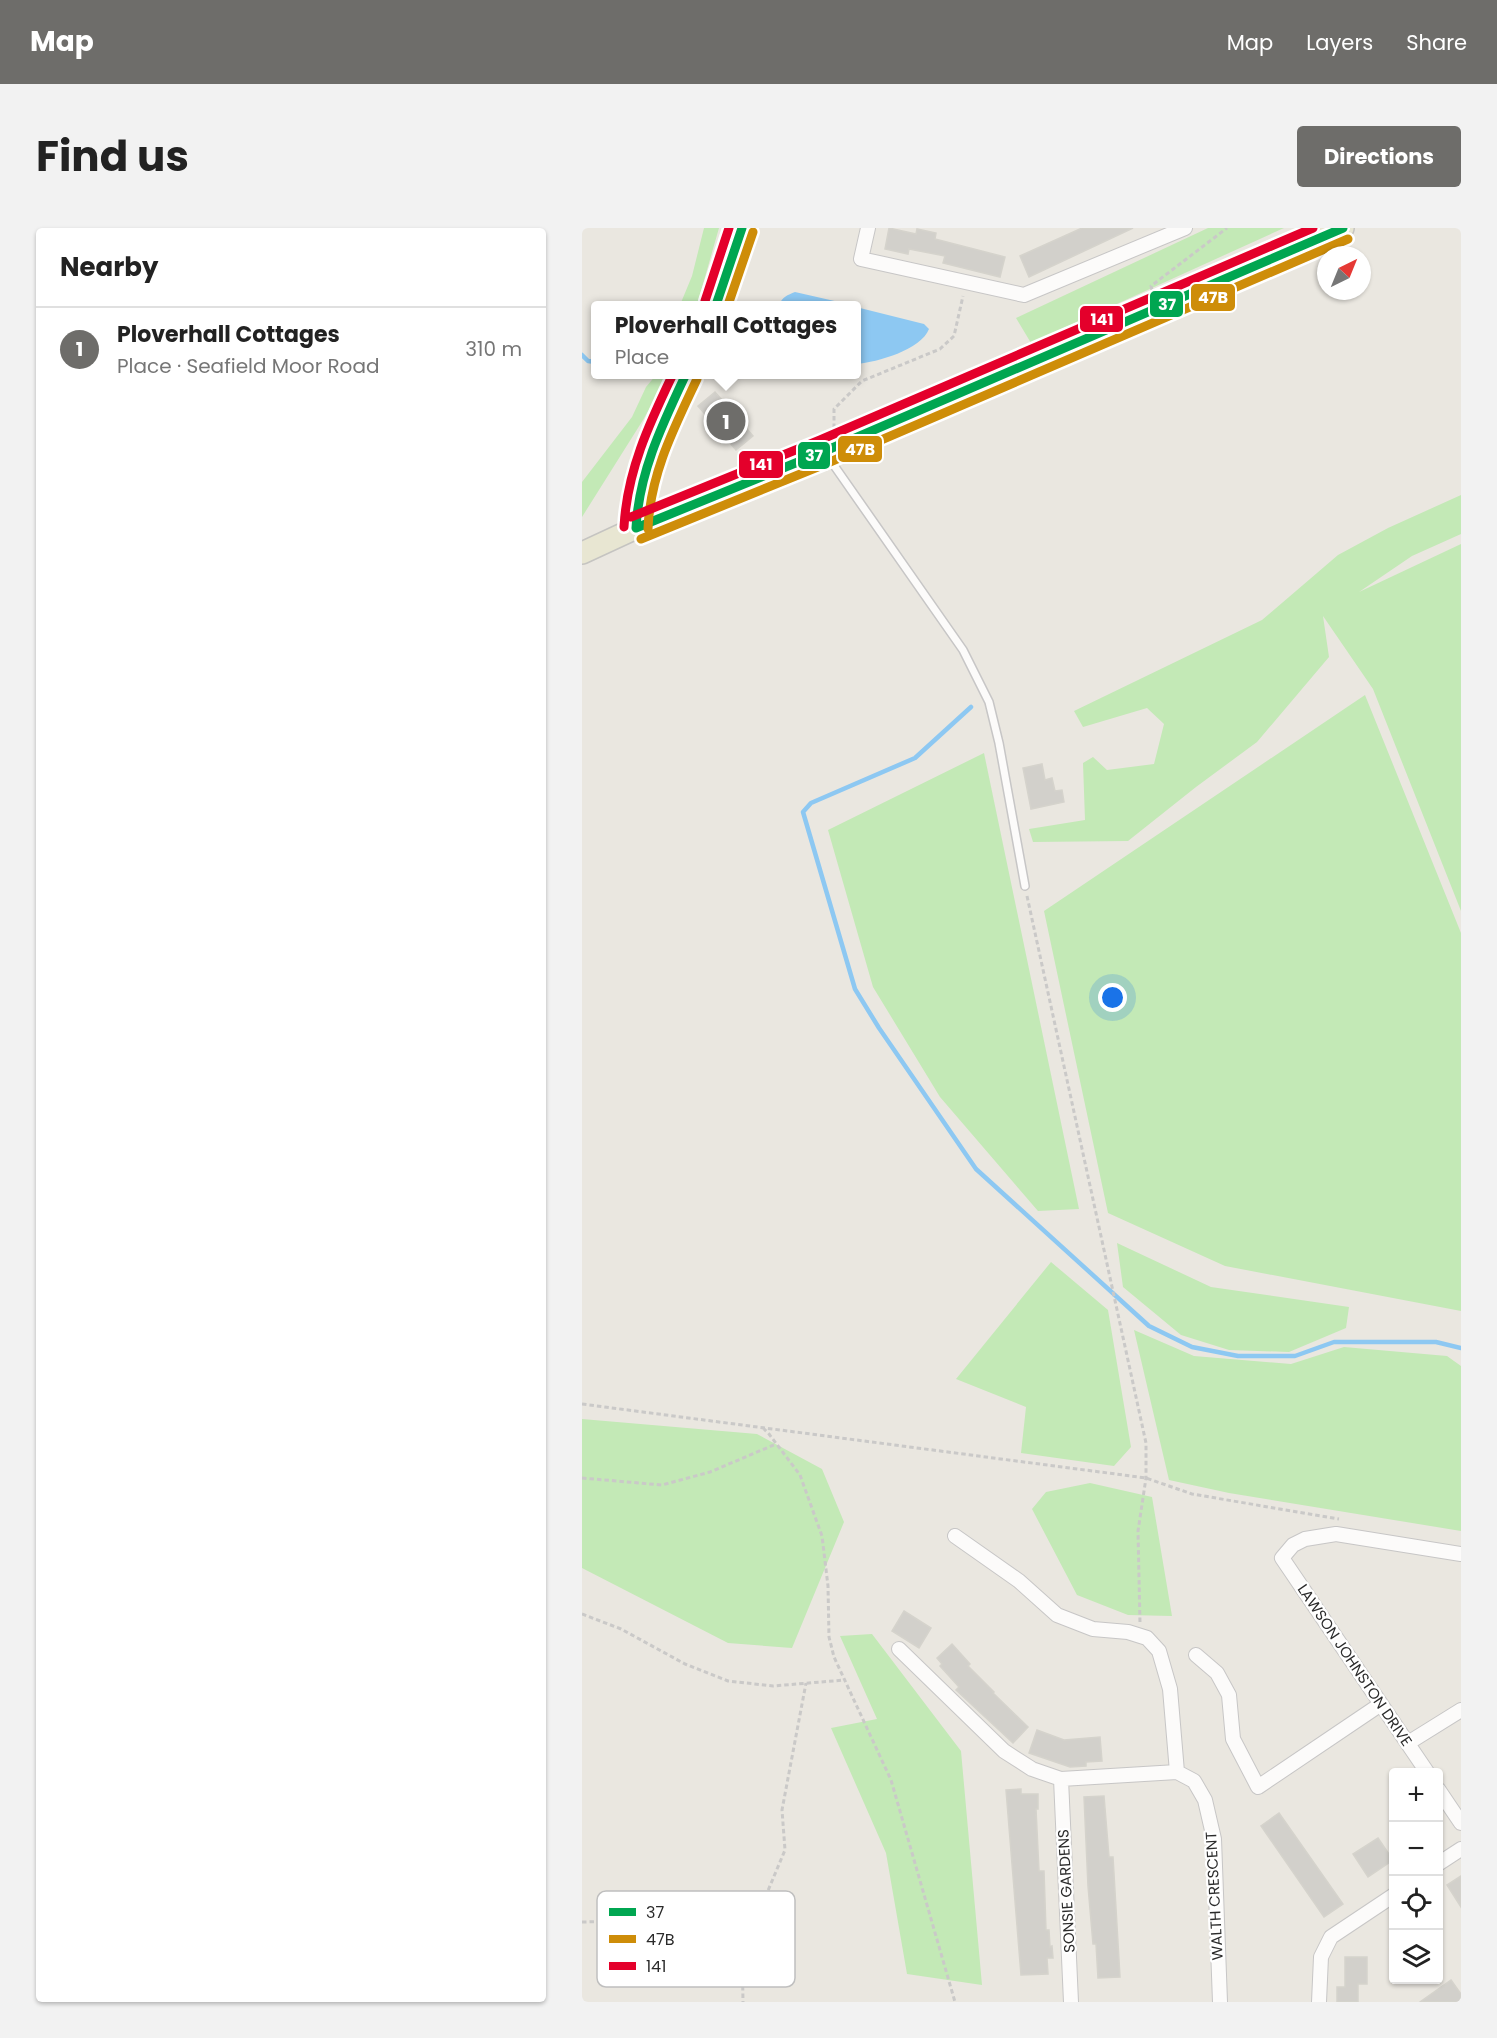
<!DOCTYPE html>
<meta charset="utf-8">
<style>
body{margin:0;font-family:Poppins,sans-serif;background:#f2f2f2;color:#222}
.controls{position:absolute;right:18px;bottom:18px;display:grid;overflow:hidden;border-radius:6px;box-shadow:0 2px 4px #0004}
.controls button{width:54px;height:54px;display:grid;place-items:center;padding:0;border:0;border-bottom:2px solid #e0e0e0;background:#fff;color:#222;font:30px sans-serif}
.compass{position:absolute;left:735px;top:18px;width:54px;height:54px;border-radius:50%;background:#fff;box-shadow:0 2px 4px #0004;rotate:43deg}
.you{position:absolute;left:531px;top:770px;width:21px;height:21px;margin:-15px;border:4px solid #fff;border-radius:50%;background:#1a73e8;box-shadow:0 0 0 9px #1a73e833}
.badge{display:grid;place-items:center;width:39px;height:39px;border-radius:50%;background:#6e6d6a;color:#fff;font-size:20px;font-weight:700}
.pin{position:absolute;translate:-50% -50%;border:3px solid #fff;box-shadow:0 2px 6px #0006}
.popup{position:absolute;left:9px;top:73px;width:270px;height:78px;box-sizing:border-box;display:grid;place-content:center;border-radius:6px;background:#fff;filter:drop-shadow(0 2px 4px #0005);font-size:20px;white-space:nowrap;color:#767676}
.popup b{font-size:22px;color:#222}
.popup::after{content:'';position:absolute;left:50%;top:100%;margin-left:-12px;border:12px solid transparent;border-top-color:#fff}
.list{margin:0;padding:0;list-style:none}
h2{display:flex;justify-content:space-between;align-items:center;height:78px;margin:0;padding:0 24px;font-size:26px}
h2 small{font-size:20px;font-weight:400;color:#767676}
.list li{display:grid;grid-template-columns:39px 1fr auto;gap:18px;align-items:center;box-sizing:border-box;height:84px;padding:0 24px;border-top:2px solid #e0e0e0}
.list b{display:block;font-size:22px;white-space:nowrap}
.list p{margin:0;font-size:20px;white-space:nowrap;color:#767676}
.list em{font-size:20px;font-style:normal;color:#767676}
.icon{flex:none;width:33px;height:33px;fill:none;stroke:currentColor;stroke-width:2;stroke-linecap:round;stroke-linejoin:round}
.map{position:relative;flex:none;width:879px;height:1774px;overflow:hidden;border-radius:6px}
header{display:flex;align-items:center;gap:36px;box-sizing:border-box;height:84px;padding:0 30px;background:#6e6d6a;color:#fff}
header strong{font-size:28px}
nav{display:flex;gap:33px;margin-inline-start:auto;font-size:21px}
.intro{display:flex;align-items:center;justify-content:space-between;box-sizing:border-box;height:144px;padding:0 36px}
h1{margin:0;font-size:42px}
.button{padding:15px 27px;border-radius:6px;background:#6e6d6a;color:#fff;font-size:21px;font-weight:700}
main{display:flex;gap:36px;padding:0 36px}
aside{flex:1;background:#fff;border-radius:6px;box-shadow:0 2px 4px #0004}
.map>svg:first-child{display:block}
.green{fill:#c3e9b6}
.water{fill:#8dc8f2}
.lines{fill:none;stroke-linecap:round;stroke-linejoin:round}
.stream{stroke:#8dc8f2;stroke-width:4.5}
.building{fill:#d2d0cb;stroke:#d5d3cc;stroke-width:1.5}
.lane-casing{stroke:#c7c6c6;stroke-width:10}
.street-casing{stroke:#c7c6c6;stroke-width:16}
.primary-casing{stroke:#c5c4c1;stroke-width:24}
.path{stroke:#cac9c8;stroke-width:3;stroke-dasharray:4.5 3;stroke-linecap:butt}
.lane{stroke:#fcfbfa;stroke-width:7}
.street{stroke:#fcfbfa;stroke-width:14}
.primary{stroke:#e8e6d2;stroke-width:21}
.bus-1-casing{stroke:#fff;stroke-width:14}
.bus-2-casing{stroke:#fff;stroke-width:14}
.bus-3-casing{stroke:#fff;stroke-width:14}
.bus-1{stroke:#00a651;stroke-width:9}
.bus-2{stroke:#ce8d09;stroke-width:9}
.bus-3{stroke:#e4002b;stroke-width:9}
.labels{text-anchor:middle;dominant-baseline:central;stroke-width:4.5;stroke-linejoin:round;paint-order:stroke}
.street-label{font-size:15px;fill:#2b2b2b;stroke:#fff}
.key{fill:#fff;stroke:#bfbfbf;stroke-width:1.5}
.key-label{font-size:16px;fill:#2b2b2b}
.line-badge{stroke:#fff;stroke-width:2}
.badge-label{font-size:16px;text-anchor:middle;font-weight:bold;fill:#fff}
</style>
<header>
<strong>Map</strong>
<nav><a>Map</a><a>Layers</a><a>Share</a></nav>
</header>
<div class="intro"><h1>Find us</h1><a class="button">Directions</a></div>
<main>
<aside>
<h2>Nearby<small></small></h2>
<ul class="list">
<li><span class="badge">1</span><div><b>Ploverhall Cottages</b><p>Place · Seafield Moor Road</p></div><em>310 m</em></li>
</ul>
</aside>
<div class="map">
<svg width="879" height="1774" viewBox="0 0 879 1774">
<rect width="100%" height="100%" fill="#eae7e0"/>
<path class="green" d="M122,0H137L115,77H98L110,48Z
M626,0H702L449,115L434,90Z
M74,147L85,149L61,192L0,289V254L50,189L64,159Z
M879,267V306L830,328L777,364L879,316V683L791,461L741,388L747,429L675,514L614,559L546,613L451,614L447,601L503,592L501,535L511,529L525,542L572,536L582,496L565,480L501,499L492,483L680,392L756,327L806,300Z
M783,467L879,705V1083L643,1038L526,985L462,683Z
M402,525L497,981L456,983L358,869L291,759L246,602Z
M535,1015L629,1059L767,1079L764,1100L707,1124L647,1122L599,1107L541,1059Z
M469,1034L526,1082L549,1219L532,1238L439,1225L444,1179L374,1151Z
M552,1102L612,1128L709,1136L762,1119L865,1128L879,1138V1303L647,1265L587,1252Z
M0,1191L175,1206L240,1241L262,1294L210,1420L146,1415L0,1340Z
M508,1255L570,1269L590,1388L546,1387L495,1367L450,1281L464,1264Z
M290,1406L379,1523L400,1757L325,1746L304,1625L249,1500L295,1491L258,1408Z"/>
<path class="water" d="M213,64L270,77H198C199,69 206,67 213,64Z
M274,79L342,96L347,101C339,122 295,134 275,136Z"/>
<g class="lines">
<path class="stream" d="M0,127L6,133L14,134
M389,479L333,530L229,575L221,584L273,761L297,800L394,941L567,1098L610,1119L656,1128H713L752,1114H854L879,1120"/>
</g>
<path class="building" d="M307,0L334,6L335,1L354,5L353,11L423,29L418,49L361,35L363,28L327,21L326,26L303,21Z
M500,0H551L447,49L438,28Z
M133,164L171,208L154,222L116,178Z
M460,536L463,552L470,550L473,563L480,562L482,574L449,581L441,540Z
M322,1383L349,1400L337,1420L310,1403Z
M370,1416L388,1436L386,1438L412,1464L411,1465L446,1499L431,1515L374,1462L377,1459L358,1438L360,1436L355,1430Z
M455,1502L482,1512L518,1509L520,1533L504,1534V1538L488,1539L447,1525Z
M439,1561V1566H456V1581H454L457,1643H462L464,1702H467L468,1719L470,1718L471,1730H465L466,1746L439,1747L424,1562Z
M522,1568L527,1629H531L538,1749L516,1750L514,1716H511L506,1658L502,1569Z
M697,1585L761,1676L742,1689L679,1598Z
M796,1610L811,1632L786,1649L771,1626Z
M879,1648V1679L865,1657Z
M763,1729H785V1756H776V1774H755V1759H763Z
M869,1752L879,1766V1774H838Z"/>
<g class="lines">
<defs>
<path id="lane" d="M244,226L381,422L407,474L417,515L443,658"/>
<path id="street" d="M286,0L279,31L442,67L603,0
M373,1308L437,1353L475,1387L511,1401L546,1404L565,1410L577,1423L588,1461L595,1544L612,1553L623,1572L632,1611L638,1774
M317,1421L422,1523L450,1541L479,1551L595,1544
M614,1427L635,1445L647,1467L651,1511L676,1559L799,1476
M826,1515L879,1482
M845,1544L700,1330L711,1317L723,1311L754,1306L879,1326
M479,1551L489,1774
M856,1561L879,1595
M856,1636L879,1621
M737,1774L739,1729L749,1709L812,1667"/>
<path id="primary" d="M134,77L160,0
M54,300C53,244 81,196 104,146
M0,325L54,300L243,223L761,0"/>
</defs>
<use href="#lane" class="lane-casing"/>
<use href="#street" class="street-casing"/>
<use href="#primary" class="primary-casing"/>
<path class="path" d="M570,62L569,58L645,0
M252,200V181L280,153L358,121L372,108L381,68
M445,668L564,1215V1250L556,1303L558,1395
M0,1176L564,1250L610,1266L757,1291
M181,1200L187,1206L218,1247L240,1308L246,1358L247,1409L252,1429L309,1552L373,1774
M0,1250L80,1257L128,1244L194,1216
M0,1386L39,1401L103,1436L146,1453L191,1458L262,1452
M0,1694L47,1693L79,1689L154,1717L182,1704L185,1665L203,1622L200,1582L224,1455
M160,1713L161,1774"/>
<use href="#lane" class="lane"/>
<use href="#street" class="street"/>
<use href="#primary" class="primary"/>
<defs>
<path id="bus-1" d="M134,77L160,0
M54,300L243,223L761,0
M54,300C57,244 80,197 104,146"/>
<path id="bus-2" d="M146,77L171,4
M66,301C68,246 92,200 115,151
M59,311L248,234L766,11"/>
<path id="bus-3" d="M123,73L147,0
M49,289L238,212L731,0
M42,299C45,243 67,196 91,146"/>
</defs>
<use href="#bus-1" class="bus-1-casing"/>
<use href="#bus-2" class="bus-2-casing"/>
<use href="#bus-3" class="bus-3-casing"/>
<use href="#bus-1" class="bus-1"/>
<use href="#bus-2" class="bus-2"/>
<use href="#bus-3" class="bus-3"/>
</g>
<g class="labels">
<g class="street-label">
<text transform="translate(773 1437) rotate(56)">LAWSON JOHNSTON DRIVE</text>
<text transform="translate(484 1663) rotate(-93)">SONSIE GARDENS</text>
<text transform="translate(632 1668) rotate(-93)">WALTH CRESCENT</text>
</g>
</g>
<rect x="15" y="1663" width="198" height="96" rx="9" class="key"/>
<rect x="27" y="1680" width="27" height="8" fill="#00a651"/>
<rect x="27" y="1707" width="27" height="8" fill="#ce8d09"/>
<rect x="27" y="1734" width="27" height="8" fill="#e4002b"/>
<g class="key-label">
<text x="64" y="1690">37</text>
<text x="64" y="1717">47B</text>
<text x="64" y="1744">141</text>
</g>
<g class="line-badge">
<rect x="608" y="55" width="46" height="29" rx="6" fill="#ce8d09"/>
<rect x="567" y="62" width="35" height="28" rx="6" fill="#00a651"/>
<rect x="497" y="77" width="45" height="28" rx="6" fill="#e4002b"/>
<rect x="255" y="207" width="46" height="28" rx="6" fill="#ce8d09"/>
<rect x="215" y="213" width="34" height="29" rx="6" fill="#00a651"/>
<rect x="156" y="222" width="46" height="29" rx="6" fill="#e4002b"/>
</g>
<g class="badge-label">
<text x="631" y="75">47B</text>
<text x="585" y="82">37</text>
<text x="520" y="97">141</text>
<text x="278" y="227">47B</text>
<text x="232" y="233">37</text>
<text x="179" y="242">141</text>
</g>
</svg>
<div class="controls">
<button>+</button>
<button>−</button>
<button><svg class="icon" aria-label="locate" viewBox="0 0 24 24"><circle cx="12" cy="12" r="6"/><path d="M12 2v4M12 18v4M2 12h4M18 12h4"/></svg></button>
<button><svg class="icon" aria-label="layers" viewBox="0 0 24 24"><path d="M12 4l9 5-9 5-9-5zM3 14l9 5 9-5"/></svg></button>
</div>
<svg class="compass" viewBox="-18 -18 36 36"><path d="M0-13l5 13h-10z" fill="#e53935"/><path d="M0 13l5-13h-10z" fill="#767676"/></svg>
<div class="you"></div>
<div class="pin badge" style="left:144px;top:193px">1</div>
<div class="popup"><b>Ploverhall Cottages</b>Place</div>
</div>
</main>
